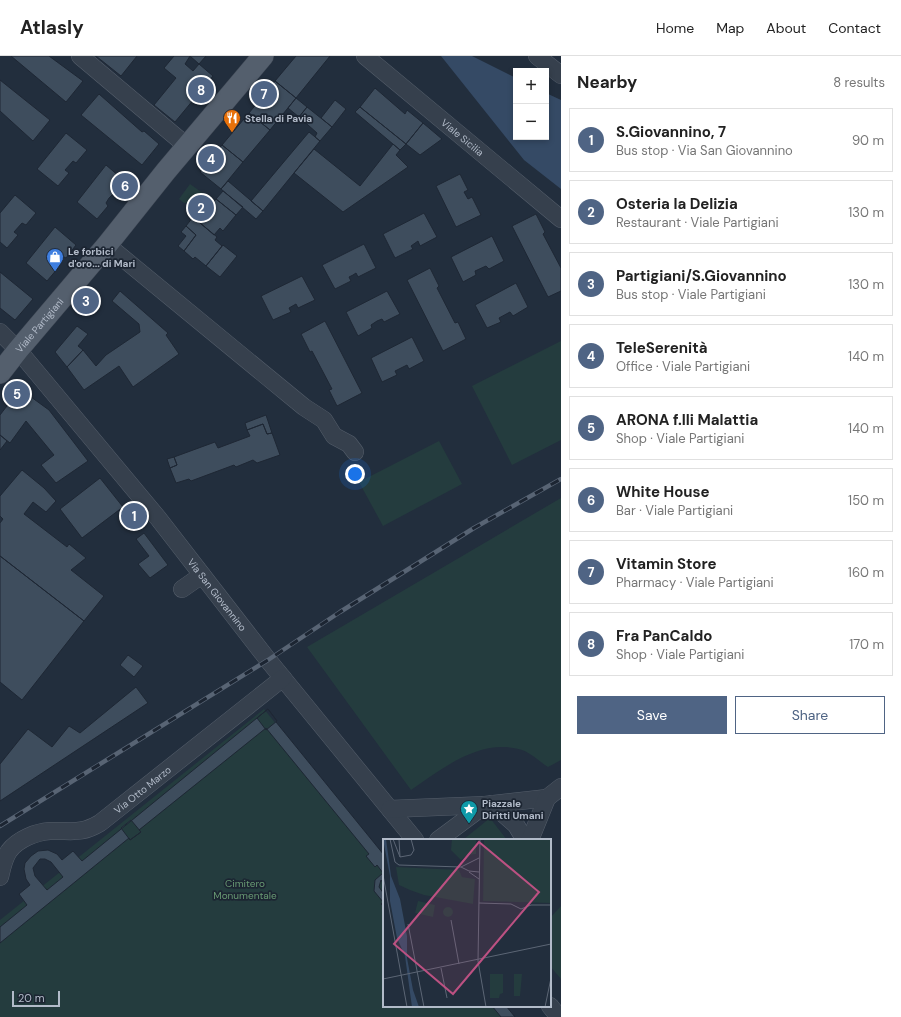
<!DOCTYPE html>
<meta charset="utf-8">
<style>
body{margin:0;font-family:"DM Sans",sans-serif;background:#f2f2f2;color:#222}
.controls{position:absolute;right:12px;top:12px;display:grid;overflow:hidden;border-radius:0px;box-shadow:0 2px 6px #0003}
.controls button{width:36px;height:36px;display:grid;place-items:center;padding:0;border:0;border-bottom:1px solid #e0e0e0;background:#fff;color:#222;font:20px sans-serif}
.scale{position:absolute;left:12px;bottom:10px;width:48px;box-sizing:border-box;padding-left:4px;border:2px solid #b2bbc9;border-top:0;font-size:11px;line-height:14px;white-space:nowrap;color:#b2bbc9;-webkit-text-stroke:3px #1c2532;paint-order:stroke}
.you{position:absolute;left:355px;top:418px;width:14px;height:14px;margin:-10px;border:3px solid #fff;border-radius:50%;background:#1a73e8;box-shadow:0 0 0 6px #1a73e833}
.badge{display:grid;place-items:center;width:26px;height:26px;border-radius:50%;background:#4f6484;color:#fff;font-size:13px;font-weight:700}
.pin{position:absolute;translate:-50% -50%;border:2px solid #fff;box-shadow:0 1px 4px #0006}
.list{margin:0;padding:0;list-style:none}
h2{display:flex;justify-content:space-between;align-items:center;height:52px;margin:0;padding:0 16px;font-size:17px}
h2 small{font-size:13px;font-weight:400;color:#767676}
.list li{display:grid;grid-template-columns:26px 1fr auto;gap:12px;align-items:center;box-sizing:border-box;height:64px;margin:0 8px 8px;padding:0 8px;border:1px solid #e0e0e0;border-radius:0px}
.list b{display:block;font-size:15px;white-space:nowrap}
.list p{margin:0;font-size:13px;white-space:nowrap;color:#767676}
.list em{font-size:13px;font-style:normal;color:#767676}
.actions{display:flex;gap:8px;padding:12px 16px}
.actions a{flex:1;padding:9px 0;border:1px solid #4f6484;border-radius:0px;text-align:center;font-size:14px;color:#4f6484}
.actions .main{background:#4f6484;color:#fff}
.map{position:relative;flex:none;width:561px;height:961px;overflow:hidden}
header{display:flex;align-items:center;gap:24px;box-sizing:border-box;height:56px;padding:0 20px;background:#fff;border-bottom:1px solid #e0e0e0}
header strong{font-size:19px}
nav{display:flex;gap:22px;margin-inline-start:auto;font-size:14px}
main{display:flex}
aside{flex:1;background:#fff}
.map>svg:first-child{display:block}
.green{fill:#243c3e}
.water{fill:#354a65}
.building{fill:#3e4d5d;stroke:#1e2734;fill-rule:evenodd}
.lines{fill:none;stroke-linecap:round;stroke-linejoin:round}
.minor-casing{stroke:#555e6b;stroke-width:18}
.major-casing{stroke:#404956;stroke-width:22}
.minor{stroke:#36404d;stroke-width:17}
.major{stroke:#545f6d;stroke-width:21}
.rail-casing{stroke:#586474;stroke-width:4.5}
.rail{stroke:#1c2532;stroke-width:3;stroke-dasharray:9;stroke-linecap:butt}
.labels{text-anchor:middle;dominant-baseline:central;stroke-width:3.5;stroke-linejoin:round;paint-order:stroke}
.poi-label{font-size:10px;font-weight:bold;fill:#b2bbc9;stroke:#1c2532;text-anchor:start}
.street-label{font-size:10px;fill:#b2bbc9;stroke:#1c2532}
.park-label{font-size:10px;fill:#689a73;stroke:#1c2532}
.inset-road{fill:none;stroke:#5c6675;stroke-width:1}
.view{fill:#bc5182;fill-opacity:0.15;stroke:#bc5182;stroke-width:2}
.inset-edge{fill:none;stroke:#b2bbc9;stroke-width:2}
</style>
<header>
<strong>Atlasly</strong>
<nav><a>Home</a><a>Map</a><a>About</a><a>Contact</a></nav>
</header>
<main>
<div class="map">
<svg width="561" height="961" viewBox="0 0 561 961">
<rect width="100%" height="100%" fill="#222e3d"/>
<path class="green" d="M190,128L208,141L203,147H184L179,143Z
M561,285V384L512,409L472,330Z
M439,385L462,428L383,470L359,426Z
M561,442V704L548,711C540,706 531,697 522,694C481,681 443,712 411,734L307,591Z
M264,653L384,801V950H506L515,961H0V864Z
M490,762L507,784H465L464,783Z
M561,850V923L550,910V862Z"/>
<path class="water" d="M441,0H472L516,22V81H546V37L561,44V133L524,104Z"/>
<path class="building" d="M11,0H49L83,25L66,46Z
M96,0H137L121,20Z
M174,0H190L185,8L193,15L199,8L213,20L175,66L154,49L176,22L164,12Z
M190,0H206L199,8Z
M296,0H330L296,42L275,25Z
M0,24L50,64L33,85L0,55Z
M275,25L296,42L270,74L249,57Z
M375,32L405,58L407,54L423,67L406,88L360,51Z
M99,38L142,76L144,75L159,88L142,109L81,59Z
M296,42L307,51L299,61L288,52Z
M335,44L346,53L332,71L321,62Z
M307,51L332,71L320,85L315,81L317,77L299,61Z
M360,51L406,88L400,94L355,56Z
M249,57L270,74L243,106L222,89Z
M423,67L442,83L420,99L406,88Z
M309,76L320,85L263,155L251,145Z
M66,77L87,94L76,107L73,105L65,114L69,117L58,130L37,113Z
M393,88L400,94L396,99L408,111L343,156L294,117L314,93L360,130Z
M222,89L243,106L221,133L200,116Z
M106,109L127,127L117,139L113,138L109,142L106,147L108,150L97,163L77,146Z
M460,118L468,134L464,136L468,143L472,141L481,159L456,171L436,130Z
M228,125L263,155L256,163L221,133Z
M223,135L243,151L236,159L216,143Z
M15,139L36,157L26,169L22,167L14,176L18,179L7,192L0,186V157Z
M216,143L236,159L223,175L220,172L214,179L193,161L207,144L212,148Z
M424,157L437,181L420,190L418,185L411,190L413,193L395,202L383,178Z
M536,158L545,176L543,178L561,212V235L548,241L512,170Z
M193,161L217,181L215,184L222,190L206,210L195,201L193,203L184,195L196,179L186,170Z
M186,170L196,179L184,195L178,190L186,180L181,176Z
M55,171L76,189L66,202L62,200L55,209L58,212L47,225L26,207Z
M492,180L504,205L489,213L486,210L475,215L476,219L463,226L451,201Z
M364,188L376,212L358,221L356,217L353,219L349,221L351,225L335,233L322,209Z
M223,189L237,200L220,221L206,210Z
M430,212L439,230L437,232L455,267L458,266L466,283L443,295L407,224Z
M0,216L33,243L15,264L0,252Z
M302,220L315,244L298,252L296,248L289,252L291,256L273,264L261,240Z
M516,227L528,251L513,260L510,256L499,262L501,266L487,272L475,249Z
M120,235L168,277L166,279L179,298L133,331L119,310L84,334L67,311L83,294L96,310L106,299L140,276L139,268L112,245Z
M387,235L400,258L384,266L382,263L377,265L371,269L372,272L358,280L346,256Z
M325,265L362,337L337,350L329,334L332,333L312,295L310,296L301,278Z
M77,270L88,278L78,290L83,294L67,311L55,296Z
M412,281L424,305L409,313L407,309L395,315L397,319L382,326L371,302Z
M20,333L49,354L88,405L56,427L41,409L54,399L26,365L10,387L0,379V359Z
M266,359L272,377L267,378L263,368L247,374L245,367Z
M263,368L267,378L272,377L280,399L257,407L253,404L236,411L234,409L191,425L189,423L176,427L170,412L177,409L174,401L215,386L218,392L250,380L247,374Z
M0,379L7,385L0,394Z
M174,401L177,409L170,412L167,403Z
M22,414L44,432L56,445L46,456L33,446L24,458L67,491L69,488L86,502L71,514L104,540L84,565L0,500V467L3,463L0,460V440Z
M100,422L123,451L82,482L60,453Z
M144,477L168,509L150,522L138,508L149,500L136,483Z
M0,500L84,565L22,644L0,626Z
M128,599L143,610L134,621L120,609Z
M136,631L148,647L0,745V708L28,673L52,691L69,670L80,677Z
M268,653L277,665L276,666L384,799V828L381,824L379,831L384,838V851L381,848L383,846L374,835L375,824L383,817L377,809L375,811L366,800L369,798L266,672L139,774L141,776L130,784L129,782L0,887V871L27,849L19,838L30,829L26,823L24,813L25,807L31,800L38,795L48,794L57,798L62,804L73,795L82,805ZM40,803H45L51,806L63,821L47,834L35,820L33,812Z
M268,653L277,665L266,674L257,662Z
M131,764L141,776L130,784L121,772Z
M492,950H506L515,961H501Z"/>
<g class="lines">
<defs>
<g id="minor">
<path d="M80,0L188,91"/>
<path id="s1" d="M365,0L561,163"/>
<path d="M537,0L561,19"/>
<path d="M107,189L304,351L324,364L334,380L349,388L355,396"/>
<path id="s2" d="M0,276L18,294L158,462L268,604L415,784"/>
<path d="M182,533L202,519"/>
<path d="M492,748L516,769L525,784"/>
<path d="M390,753L485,749"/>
<path d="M438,784L485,749L547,742"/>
<path d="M530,784L547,742L561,731"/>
<path id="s3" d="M0,821C2,812 4,802 9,795C18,783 36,776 50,775C71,774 80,779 100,767L283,622"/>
<path d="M550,950L559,961"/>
</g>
<g id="major">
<path id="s4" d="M0,317L18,294L107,189L166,115L263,0"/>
</g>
</defs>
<use href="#minor" class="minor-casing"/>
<use href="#major" class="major-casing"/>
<use href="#minor" class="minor"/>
<use href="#major" class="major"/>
<defs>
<path id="rail" d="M0,770L268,604L340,556L474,472L561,423"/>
</defs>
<use href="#rail" class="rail-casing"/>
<use href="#rail" class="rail"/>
</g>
<defs>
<symbol id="restaurant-pin" viewBox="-11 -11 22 30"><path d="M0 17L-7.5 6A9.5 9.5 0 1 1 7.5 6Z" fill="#e8710a" stroke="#1c2532"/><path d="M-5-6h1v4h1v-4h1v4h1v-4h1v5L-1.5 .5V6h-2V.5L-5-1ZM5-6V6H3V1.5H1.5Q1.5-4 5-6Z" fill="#fff"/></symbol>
<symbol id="shop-pin" viewBox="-11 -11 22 30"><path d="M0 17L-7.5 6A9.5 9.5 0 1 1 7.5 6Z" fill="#3f7fe0" stroke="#1c2532"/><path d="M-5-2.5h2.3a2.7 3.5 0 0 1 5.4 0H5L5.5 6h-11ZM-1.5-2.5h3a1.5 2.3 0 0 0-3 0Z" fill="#fff"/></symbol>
<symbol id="sight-pin" viewBox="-11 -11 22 30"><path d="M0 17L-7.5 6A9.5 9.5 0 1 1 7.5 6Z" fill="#0f9aa8" stroke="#1c2532"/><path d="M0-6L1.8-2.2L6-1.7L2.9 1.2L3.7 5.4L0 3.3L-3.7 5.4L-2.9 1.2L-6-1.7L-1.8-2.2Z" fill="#fff"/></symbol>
</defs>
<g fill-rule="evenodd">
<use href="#restaurant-pin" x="222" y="52" width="20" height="27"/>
<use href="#shop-pin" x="45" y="191" width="20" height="27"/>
<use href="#sight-pin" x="459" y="743" width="20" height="27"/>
</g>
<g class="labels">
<g class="poi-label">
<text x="245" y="62">Stella di Pavia</text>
<text x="68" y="195">Le forbici<tspan x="68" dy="12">d'oro... di Mari</tspan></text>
<text x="482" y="747">Piazzale<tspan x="482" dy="12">Diritti Umani</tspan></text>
</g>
<g class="street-label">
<text stroke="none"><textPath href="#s1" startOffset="127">Viale Sicilia</textPath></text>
<text stroke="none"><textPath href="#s4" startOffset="62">Viale Partigiani</textPath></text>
<text stroke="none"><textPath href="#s2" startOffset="341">Via San Giovannino</textPath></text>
<text stroke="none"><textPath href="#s3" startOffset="180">Via Otto Marzo</textPath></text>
</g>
<g class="park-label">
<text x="245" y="827">Cimitero<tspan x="245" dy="12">Monumentale</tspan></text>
</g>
</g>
<g transform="translate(383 783)">
<rect width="168" height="168" fill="#222e3d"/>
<path d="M69,0H93V15L84,16L78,21L68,11ZM101,0H168V64L100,62ZM13,28L76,31L79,38L92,40L90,65L41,56L27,51L16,46ZM35,62L52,66L50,78L32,74ZM60 73a5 5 0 1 1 10 0a5 5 0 1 1-10 0ZM107,135H120V154L117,155L116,159H107ZM131,135H139L137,157H131Z" fill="#243c3e"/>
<path d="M0,0H3L8,37L17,60L24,97V119L30,151L36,168H29L22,117L14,99L7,62V37Z" fill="#354a65"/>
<path class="inset-road" d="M7,0L12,23L16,26L78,28L96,19M10,0L17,18M16,0L17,18M97,0L95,122L103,168M17,18L28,16L31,11L28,0M78,28L86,32L96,33M86,33L96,40M0,36L24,168M96,64L128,65L138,70L148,66H168M68,81L76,125M25,85L41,168M58,129L64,159M0,140L168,105M162,168L168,139"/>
<path class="view" d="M96,3L156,53L70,155L11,105Z"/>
<rect width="168" height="168" class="inset-edge"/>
</g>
</svg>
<div class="controls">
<button>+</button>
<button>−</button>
</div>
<div class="scale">20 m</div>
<div class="you"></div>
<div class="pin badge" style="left:134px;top:460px">1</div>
<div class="pin badge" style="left:201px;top:152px">2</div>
<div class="pin badge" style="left:86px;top:245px">3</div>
<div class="pin badge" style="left:211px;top:103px">4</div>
<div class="pin badge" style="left:17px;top:338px">5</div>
<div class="pin badge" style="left:125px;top:130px">6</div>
<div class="pin badge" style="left:264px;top:38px">7</div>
<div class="pin badge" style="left:201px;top:34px">8</div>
</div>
<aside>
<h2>Nearby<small>8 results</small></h2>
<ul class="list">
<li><span class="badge">1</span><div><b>S.Giovannino, 7</b><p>Bus stop · Via San Giovannino</p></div><em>90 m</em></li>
<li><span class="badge">2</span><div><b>Osteria la Delizia</b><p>Restaurant · Viale Partigiani</p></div><em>130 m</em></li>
<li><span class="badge">3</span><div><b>Partigiani/S.Giovannino</b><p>Bus stop · Viale Partigiani</p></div><em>130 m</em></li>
<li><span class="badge">4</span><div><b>TeleSerenità</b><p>Office · Viale Partigiani</p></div><em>140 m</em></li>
<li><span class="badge">5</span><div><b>ARONA f.lli Malattia</b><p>Shop · Viale Partigiani</p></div><em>140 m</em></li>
<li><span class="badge">6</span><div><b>White House</b><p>Bar · Viale Partigiani</p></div><em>150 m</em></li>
<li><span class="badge">7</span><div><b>Vitamin Store</b><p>Pharmacy · Viale Partigiani</p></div><em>160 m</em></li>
<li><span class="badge">8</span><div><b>Fra PanCaldo</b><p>Shop · Viale Partigiani</p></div><em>170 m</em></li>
</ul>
<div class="actions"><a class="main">Save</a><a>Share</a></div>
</aside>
</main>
